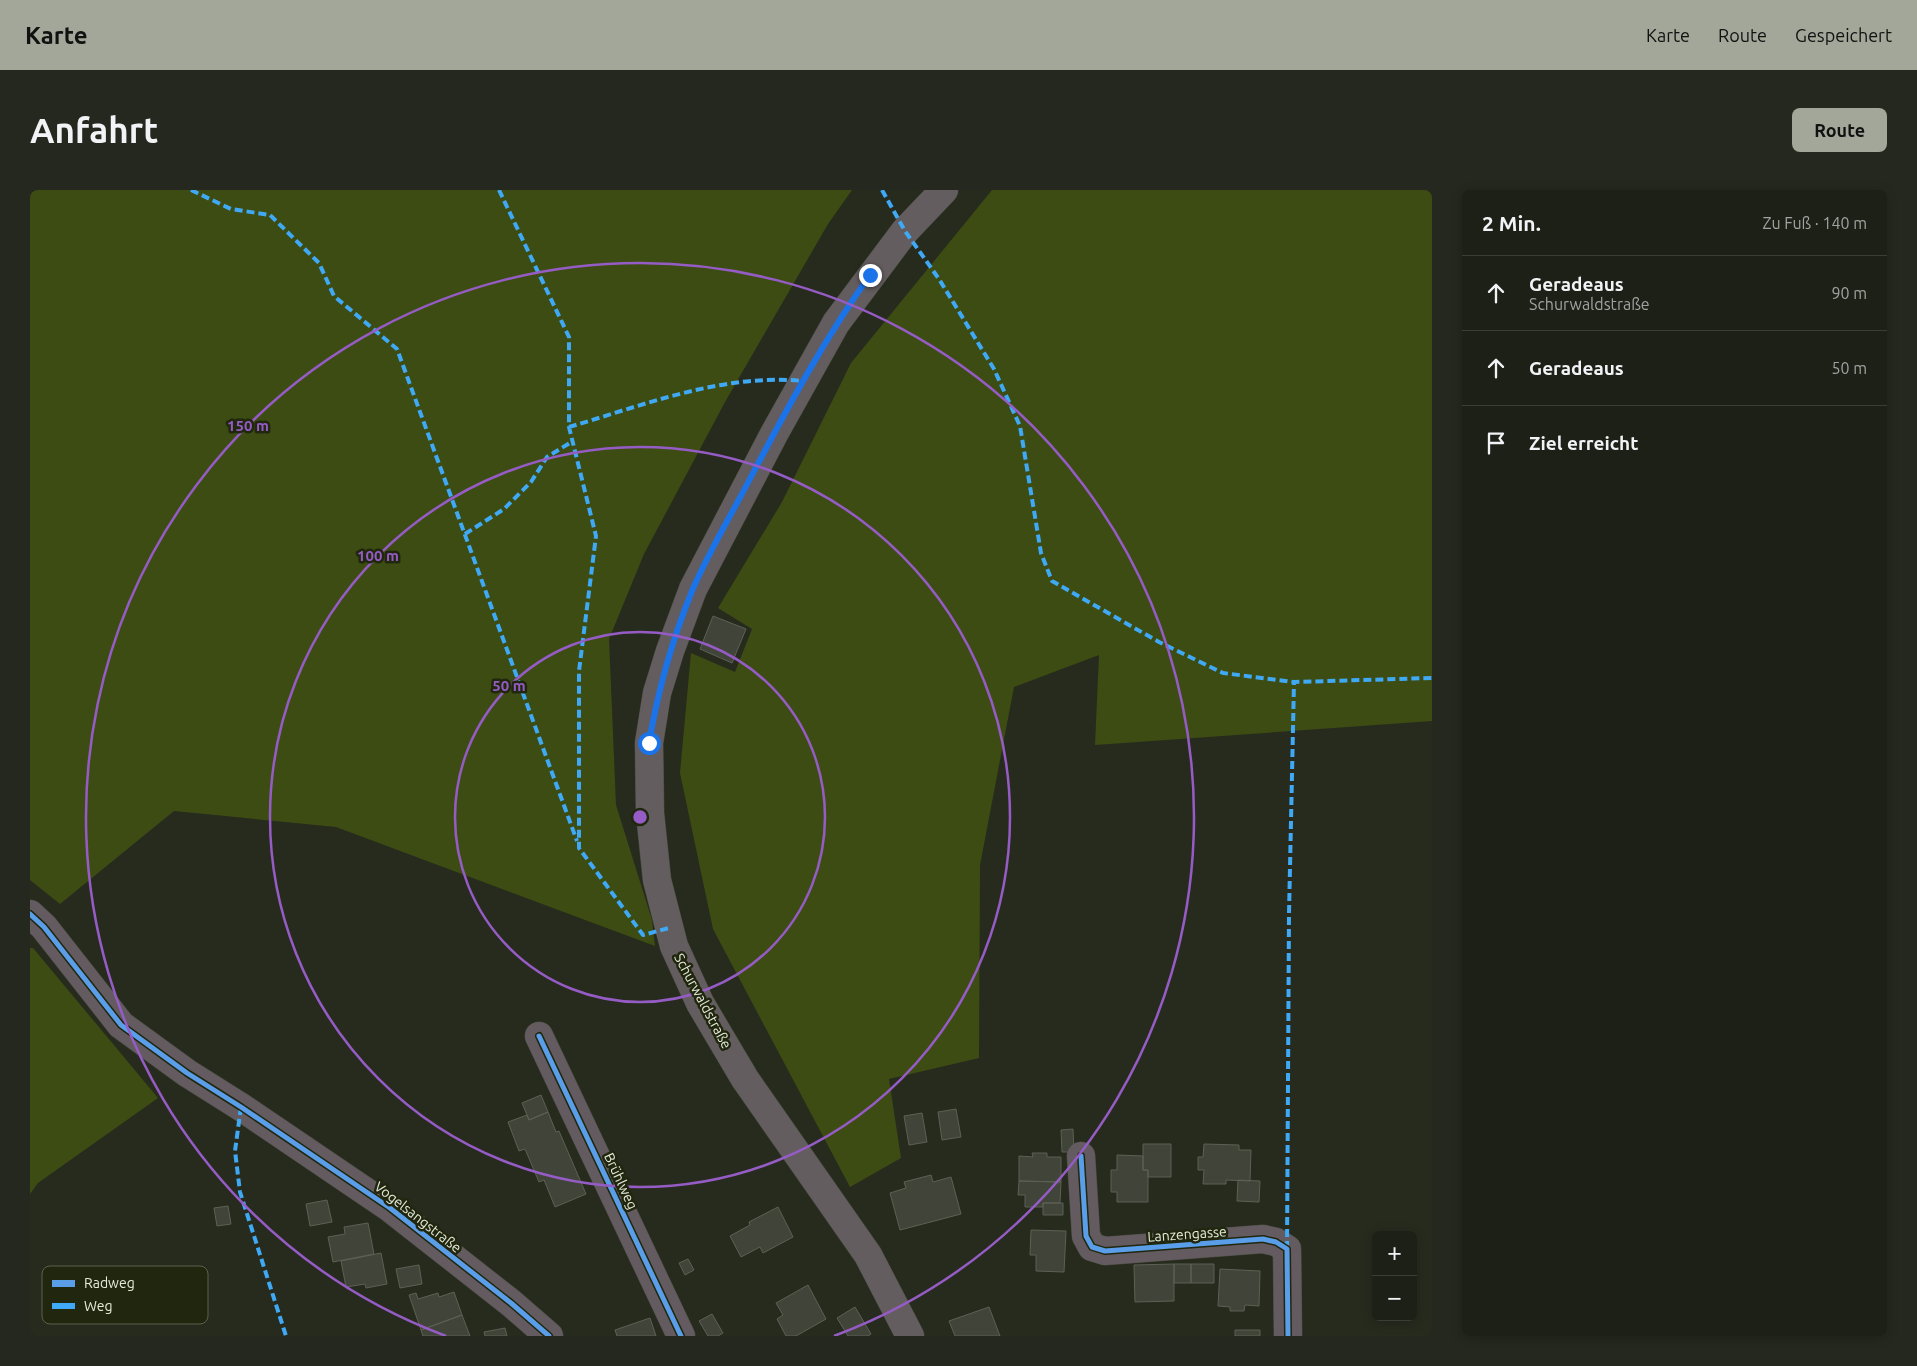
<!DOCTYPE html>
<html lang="de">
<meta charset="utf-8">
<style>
body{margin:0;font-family:Ubuntu,sans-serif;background:#25281f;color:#f1f3f6}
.controls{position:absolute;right:15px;bottom:15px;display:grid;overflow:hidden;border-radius:8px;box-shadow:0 2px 12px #0003}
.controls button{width:45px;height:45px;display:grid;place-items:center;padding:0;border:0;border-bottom:1px solid #3b3e35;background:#1d2016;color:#f1f3f6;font:25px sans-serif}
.stop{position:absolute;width:15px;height:15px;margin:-11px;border:4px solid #1a73e8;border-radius:50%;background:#fff}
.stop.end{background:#1a73e8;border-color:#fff;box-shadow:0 1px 5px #0008}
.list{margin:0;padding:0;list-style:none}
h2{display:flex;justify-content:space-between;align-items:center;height:65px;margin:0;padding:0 20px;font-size:21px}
h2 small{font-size:16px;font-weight:400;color:#a0a3a1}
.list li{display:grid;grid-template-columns:32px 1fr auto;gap:15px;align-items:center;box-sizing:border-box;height:75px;padding:0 20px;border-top:1px solid #3b3e35}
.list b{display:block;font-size:19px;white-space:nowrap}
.list p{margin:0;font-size:16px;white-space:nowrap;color:#a0a3a1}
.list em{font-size:16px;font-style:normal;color:#a0a3a1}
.icon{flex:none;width:28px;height:28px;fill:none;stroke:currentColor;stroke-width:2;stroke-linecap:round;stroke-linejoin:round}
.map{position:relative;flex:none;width:1402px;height:1146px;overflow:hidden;border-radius:8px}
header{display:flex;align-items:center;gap:30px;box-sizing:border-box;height:70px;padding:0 25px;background:#a2a799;color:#111}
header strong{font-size:24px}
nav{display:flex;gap:28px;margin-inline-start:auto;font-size:18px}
.intro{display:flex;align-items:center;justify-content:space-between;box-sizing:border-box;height:120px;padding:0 30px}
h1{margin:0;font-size:35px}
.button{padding:12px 22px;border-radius:8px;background:#a2a799;color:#111;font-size:18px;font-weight:700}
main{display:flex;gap:30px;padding:0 30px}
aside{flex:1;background:#1d2016;border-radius:8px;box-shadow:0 2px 12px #0003}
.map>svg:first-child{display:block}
.green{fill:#3d4c12}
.building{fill:#414439;stroke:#5d6155}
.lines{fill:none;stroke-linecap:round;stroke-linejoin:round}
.street-casing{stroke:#45493d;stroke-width:29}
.secondary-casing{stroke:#45493d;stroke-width:29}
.street{stroke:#635b5f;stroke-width:28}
.secondary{stroke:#645d5f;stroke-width:28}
.quiet{stroke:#3fa9f5;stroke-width:4;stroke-dasharray:8 4;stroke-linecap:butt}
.cycleway-casing{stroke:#20270e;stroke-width:8}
.cycleway{stroke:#5a9eea;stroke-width:5}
.route{stroke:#1a73e8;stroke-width:6}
.ring{fill:none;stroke:#965cc6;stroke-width:2.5}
.labels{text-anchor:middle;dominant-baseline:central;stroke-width:5;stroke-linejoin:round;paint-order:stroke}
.street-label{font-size:14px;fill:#e5eadb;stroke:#20270e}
.key{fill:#20270e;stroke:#5b624c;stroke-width:1}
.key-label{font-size:14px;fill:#e5eadb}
.centre{fill:#965cc6;stroke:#20270e;stroke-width:2.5}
.ring-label{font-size:15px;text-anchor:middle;font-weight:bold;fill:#965cc6;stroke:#20270e;stroke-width:5;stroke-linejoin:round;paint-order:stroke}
</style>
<header>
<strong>Karte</strong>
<nav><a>Karte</a><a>Route</a><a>Gespeichert</a></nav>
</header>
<div class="intro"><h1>Anfahrt</h1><a class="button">Route</a></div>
<main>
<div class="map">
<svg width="1402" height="1146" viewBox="0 0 1402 1146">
<rect width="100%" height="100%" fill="#272b1e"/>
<path class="green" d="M0,0H822L798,34L695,212L614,364L579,449L586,615L622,730L625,756L306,637L144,621L30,714L0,690Z
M962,0H1402V531L1065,555L1069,465L984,497L950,675L949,868L859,889L871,968L820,997L683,739L650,583L661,463L705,482L722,439L688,418L752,312L821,173Z
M0,758H3L128,908L8,993L0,1004Z"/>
<path class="building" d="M683,426L716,439L702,473L670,459Z
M511,905L518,922L499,930L492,913Z
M926,919L931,947L912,950L908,922Z
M518,922L526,942L529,941L556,1004L525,1017L514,990L509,992L495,959L489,961L478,932L497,925L499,930Z
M892,923L897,952L879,955L874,926Z
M1043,939L1044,962H1032L1031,940Z
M1113,954H1141V987H1118V980H1113Z
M1174,954L1209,955V960H1221L1220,991L1196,990V994H1173L1174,980H1168V967H1173Z
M1002,963H1017V967H1031V992L989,991V966L1003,967Z
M1087,965L1113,966V980H1118V1012H1087V1002H1081V980H1087Z
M901,985L903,992L921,987L931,1024L870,1040L860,1003L876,998L874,992Z
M1208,990L1230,991L1229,1012L1207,1011Z
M989,991L1031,992L1030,1013H1013V1017H995V1005H988Z
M297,1010L302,1032L280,1036L276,1014Z
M1013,1013H1033V1025H1013Z
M198,1016L201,1034L187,1036L184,1018Z
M748,1017L763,1047L733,1063L730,1057L711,1067L700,1046L720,1035L719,1032Z
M338,1033L344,1064L303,1072L298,1047L315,1044L314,1037Z
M1001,1040L1036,1041L1034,1082L1006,1081V1065H1000Z
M351,1063L357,1094L336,1098L335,1094L316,1097L311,1071Z
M658,1069L664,1080L655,1085L649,1073Z
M1144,1074V1111L1105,1112L1104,1075Z
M1144,1074H1161V1093H1144Z
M1161,1074H1184V1093H1161Z
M389,1075L392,1094L370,1098L366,1079Z
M1190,1079L1230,1081L1229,1116L1215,1115L1214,1121H1200V1117L1188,1116Z
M778,1095L796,1129L766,1146H756L747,1129L753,1125L746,1113Z
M424,1102L432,1125L391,1140L379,1105L386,1103L388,1109L408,1103L409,1107Z
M825,1117L841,1144L838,1146H818L807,1128Z
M959,1117L970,1146H925L919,1131Z
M682,1124L693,1143L688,1146H678L669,1131Z
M432,1125L440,1146H393L391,1140Z
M620,1128L626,1146H587L585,1140Z
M475,1138L477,1146H455L454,1142Z
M1205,1140H1230V1146H1205Z"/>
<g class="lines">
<defs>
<path id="street" d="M0,724L14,737L91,835L157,883L211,917L360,1018L481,1113L519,1146
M509,846L651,1146
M1051,966L1056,1046L1062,1057L1075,1061L1233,1049L1246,1052L1257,1059L1258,1146"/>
<path id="secondary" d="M880,1146L838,1065L715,889L670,813L644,756L627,690L620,623L619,553L627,503L640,461L663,399L744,244L806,133L875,41L914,0"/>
</defs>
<use href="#street" class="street-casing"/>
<use href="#secondary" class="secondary-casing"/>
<use href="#street" class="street"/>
<use href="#secondary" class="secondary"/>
<path class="quiet" d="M161,0L201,19L240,25L289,73L304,106L367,159L547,651
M469,0L539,147V237L566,346L549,481V658L613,745L639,738
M852,0L875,41L909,89L964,179L990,236L1011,363L1022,391L1129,452L1193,483L1264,492L1402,488
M539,237C614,215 694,183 773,191
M435,344L474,319L501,292L517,267L543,251
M211,917L205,961L210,1002L256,1146
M1257,1059L1259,724L1264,492"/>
<defs>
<path id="cycleway" d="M0,724L14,737L91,835L157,883L211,917L360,1018L481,1113L519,1146
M509,846L651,1146
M1051,966L1056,1046L1062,1057L1075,1061L1233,1049L1246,1052L1257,1059L1258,1146"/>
</defs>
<use href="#cycleway" class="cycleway-casing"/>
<use href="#cycleway" class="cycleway"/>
</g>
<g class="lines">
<path class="route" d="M619,553C628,500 642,450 662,401C679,361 703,322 723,283C759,215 795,148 840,85"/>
</g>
<g class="ring">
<circle cx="610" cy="627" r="185"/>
<circle cx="610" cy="627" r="370"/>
<path d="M416 1146A554 554 0 1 1 804 1146"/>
</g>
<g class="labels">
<g class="street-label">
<text transform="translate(673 811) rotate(62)">Schurwaldstraße</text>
<text transform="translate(591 991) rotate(65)">Brühlweg</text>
<text transform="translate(388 1027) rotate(38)">Vogelsangstraße</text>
<text transform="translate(1157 1044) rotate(-4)">Lanzengasse</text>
</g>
</g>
<rect x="12" y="1076" width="166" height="58" rx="8" class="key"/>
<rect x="22" y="1090" width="23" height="7" fill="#5a9eea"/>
<rect x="22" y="1113" width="23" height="6" fill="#3fa9f5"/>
<g class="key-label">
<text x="54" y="1098">Radweg</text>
<text x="54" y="1121">Weg</text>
</g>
<circle cx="610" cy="627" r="8" class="centre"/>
<g class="ring-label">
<text x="218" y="241">150 m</text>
<text x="348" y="371">100 m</text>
<text x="479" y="501">50 m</text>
</g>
</svg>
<div class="controls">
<button>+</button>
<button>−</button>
</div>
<div class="stop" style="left:619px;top:553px"></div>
<div class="stop end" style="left:840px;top:85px"></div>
</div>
<aside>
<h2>2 Min.<small>Zu Fuß · 140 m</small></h2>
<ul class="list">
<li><svg class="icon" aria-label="ahead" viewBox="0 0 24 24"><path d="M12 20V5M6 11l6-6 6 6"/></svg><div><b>Geradeaus</b><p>Schurwaldstraße</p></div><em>90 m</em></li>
<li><svg class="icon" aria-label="ahead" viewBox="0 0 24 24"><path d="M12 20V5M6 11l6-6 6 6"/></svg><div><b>Geradeaus</b></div><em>50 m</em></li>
<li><svg class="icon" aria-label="arrive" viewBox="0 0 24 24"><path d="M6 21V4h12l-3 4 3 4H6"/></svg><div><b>Ziel erreicht</b></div></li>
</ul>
</aside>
</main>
